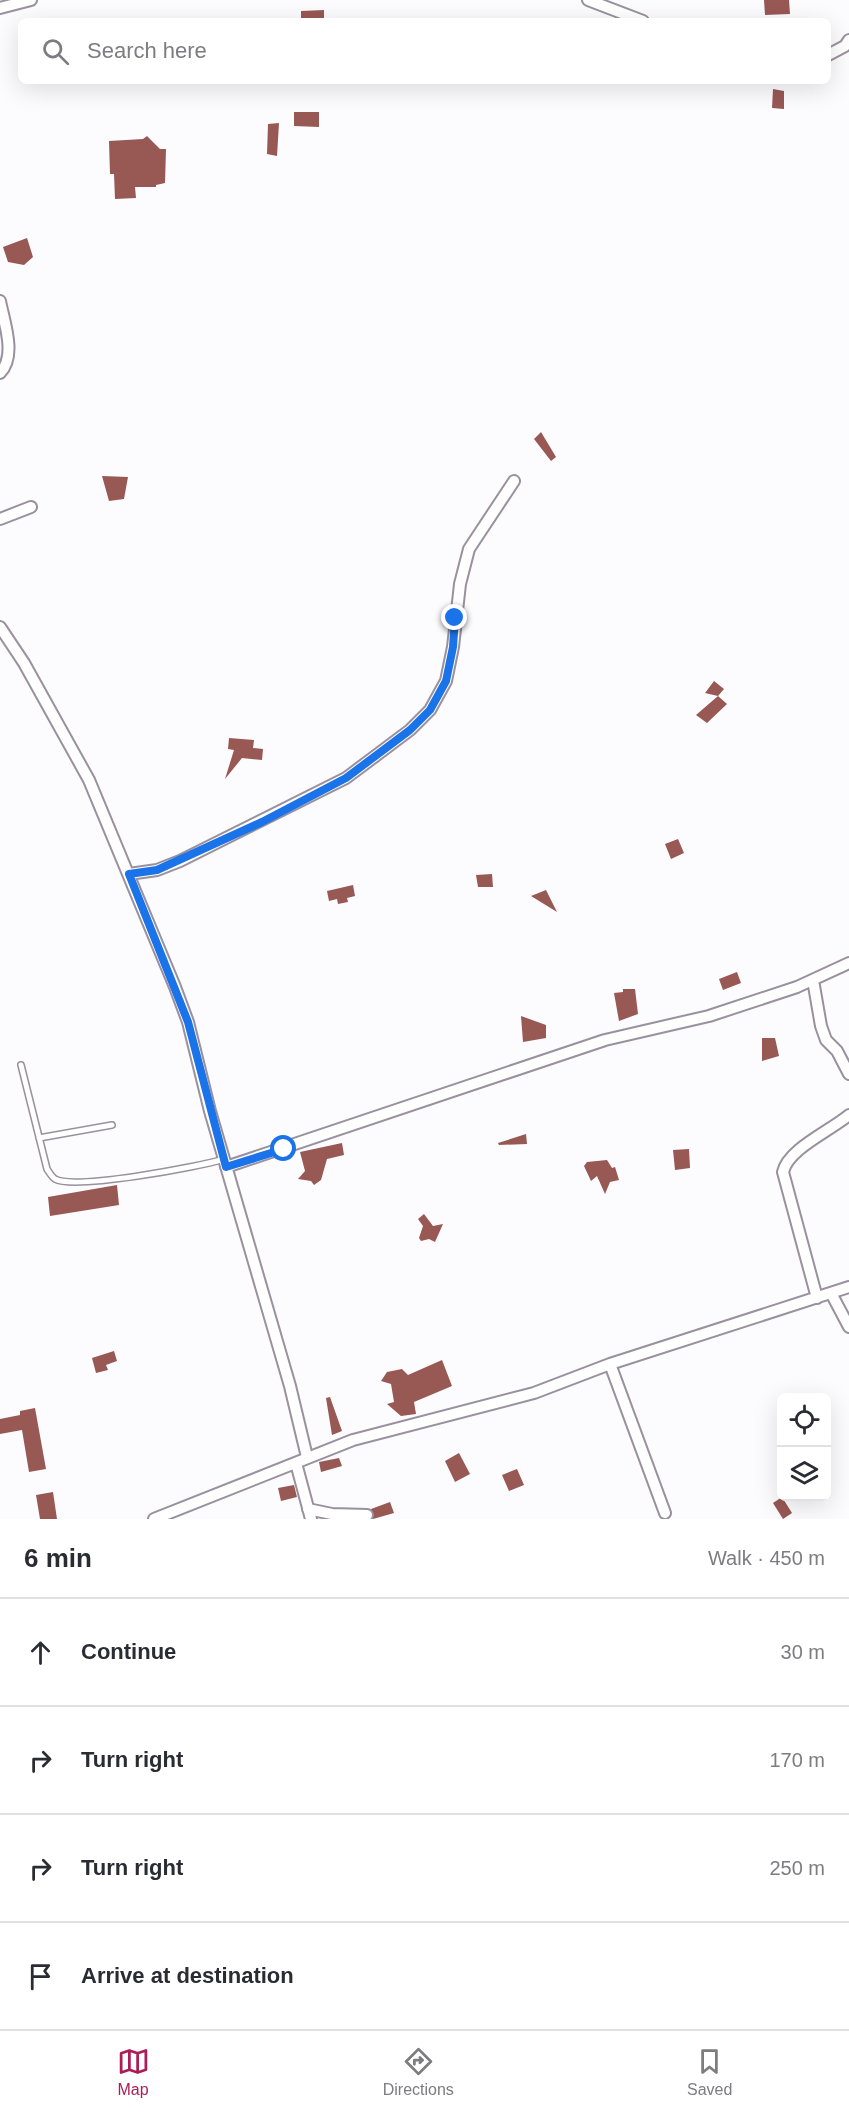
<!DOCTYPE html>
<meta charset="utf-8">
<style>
body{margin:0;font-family:Arial,sans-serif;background:#f7f7f7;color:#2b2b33}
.controls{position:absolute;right:18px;bottom:18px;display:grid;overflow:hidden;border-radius:9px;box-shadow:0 6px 24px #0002}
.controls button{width:54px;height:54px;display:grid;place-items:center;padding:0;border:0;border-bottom:2px solid #e1e1e2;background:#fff;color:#2b2b33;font:30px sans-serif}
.stop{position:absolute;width:18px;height:18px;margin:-14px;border:4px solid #1a73e8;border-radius:50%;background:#fff}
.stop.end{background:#1a73e8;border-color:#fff;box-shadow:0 2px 6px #0008}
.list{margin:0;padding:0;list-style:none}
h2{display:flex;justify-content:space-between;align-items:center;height:78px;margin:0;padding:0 24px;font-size:26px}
h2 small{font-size:20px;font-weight:400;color:#7c7c81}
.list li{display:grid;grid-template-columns:39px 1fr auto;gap:18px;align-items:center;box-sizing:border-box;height:108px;padding:0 24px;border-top:2px solid #e1e1e2}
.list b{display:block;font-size:22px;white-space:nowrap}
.list em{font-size:20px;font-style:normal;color:#7c7c81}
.icon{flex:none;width:33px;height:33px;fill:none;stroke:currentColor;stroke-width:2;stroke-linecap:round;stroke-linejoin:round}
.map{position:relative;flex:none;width:849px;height:1519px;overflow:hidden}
.search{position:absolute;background:#fff;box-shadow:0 6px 24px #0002;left:18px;right:18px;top:18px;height:66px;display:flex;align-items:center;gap:15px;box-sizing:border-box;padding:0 21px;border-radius:9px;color:#7c7c81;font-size:22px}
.sheet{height:510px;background:#fff}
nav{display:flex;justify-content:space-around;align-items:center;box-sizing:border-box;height:84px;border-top:2px solid #e1e1e2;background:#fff;font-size:16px;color:#7c7c81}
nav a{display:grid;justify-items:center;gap:3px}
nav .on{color:#ac1d55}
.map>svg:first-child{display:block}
.building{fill:#985854}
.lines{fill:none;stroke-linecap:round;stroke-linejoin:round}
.lane-casing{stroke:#99919e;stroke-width:8}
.street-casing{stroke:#99919e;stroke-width:14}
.lane{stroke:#fff;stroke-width:5}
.street{stroke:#fff;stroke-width:10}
.route{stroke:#1a73e8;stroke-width:8}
</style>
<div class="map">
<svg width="849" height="1519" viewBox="0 0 849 1519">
<rect width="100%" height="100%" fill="#fcfbfe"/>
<path class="building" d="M764,0H789L790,14L765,15Z
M324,10V21H301V11Z
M773,89L784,91V109L772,108Z
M294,112H319V127L294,126Z
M279,123L277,156L267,154L268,124Z
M147,136L160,149H166L165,183L156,185V187H135L136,198L115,199L114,174H110L109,141L143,139Z
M27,238L33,257L24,265L8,262L3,247Z
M541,432L556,457L551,461L534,439Z
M102,476L128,477L124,499L109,501Z
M714,681L724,689L718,696L727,704L707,723L696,715L718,696L705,693Z
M229,738L254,740L253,748L263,749L262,760L242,758L225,779L234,750L228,749Z
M678,839L684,853L671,859L665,844Z
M492,874L493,887H478L476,875Z
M353,885L355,896L347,898L348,902L338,904L337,899L329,901L327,891Z
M546,890L557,912L531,896Z
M737,972L741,983L723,990L719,979Z
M623,989H635L638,1014L619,1021L614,993L623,992Z
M521,1016L546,1025V1038L523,1042Z
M762,1038H775L779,1056L762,1061Z
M526,1134L527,1144L499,1145L498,1143Z
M342,1143L344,1155L327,1159L321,1180L314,1185L311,1181L298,1179L305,1171L300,1152Z
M689,1149L690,1168L675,1170L673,1150Z
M607,1160L612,1168L615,1167L619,1180L610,1182L605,1194L597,1176L591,1181L584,1166L587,1162Z
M117,1185L119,1205L50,1216L48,1197Z
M424,1214L433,1226L443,1224L435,1242L429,1239L421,1241L419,1238L423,1226L418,1219Z
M114,1351L117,1361L106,1365L108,1370L96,1373L92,1358Z
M442,1360L452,1386L414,1402L416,1414L401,1416L387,1404L394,1402L391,1384L381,1381L387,1372L402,1369L408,1375Z
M330,1397L342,1431L332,1435L326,1398Z
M35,1408L46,1469L29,1472L22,1430L0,1434V1419L20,1415V1411Z
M459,1453L470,1474L455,1482L445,1461Z
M339,1458L342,1466L321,1472L319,1462Z
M517,1469L524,1485L509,1491L502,1475Z
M294,1485L297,1497L281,1501L278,1488Z
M53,1492L57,1519H40L36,1495Z
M782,1497L792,1513L783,1519L773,1503Z
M390,1502L394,1513L373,1519L371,1509Z"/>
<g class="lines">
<defs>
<path id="lane" d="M21,1065L47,1169C49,1172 52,1177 55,1179C74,1190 199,1167 224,1159
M39,1138L112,1125"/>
<path id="street" d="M588,0L643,21
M0,8L31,0
M828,55L845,46L849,40
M0,301C4,322 17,356 0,373
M0,519L31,507
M0,627L24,663L89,780L175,987L188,1022L210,1111L290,1386L307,1457
M129,874L157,870L180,861L346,778L410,730L430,710L446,681L453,647L460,584L469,549L514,481
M813,980L821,1026L826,1040L837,1051L849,1074
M226,1167L605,1040L709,1016L797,987L849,963
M831,1293L849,1327
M817,1298L783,1172C788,1149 830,1131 849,1115
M610,1364L665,1513
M296,1463L311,1519
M308,1509L332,1514L367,1515
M154,1519L353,1440L534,1393L610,1364L849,1287"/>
</defs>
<use href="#lane" class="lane-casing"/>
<use href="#street" class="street-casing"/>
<use href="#lane" class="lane"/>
<use href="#street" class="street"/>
</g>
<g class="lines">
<path class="route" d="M284,1149L226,1167L188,1022L129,874L157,870L262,822L346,778L410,730L430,710L446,681L453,647L455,618"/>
</g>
</svg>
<div class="controls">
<button><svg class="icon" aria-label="locate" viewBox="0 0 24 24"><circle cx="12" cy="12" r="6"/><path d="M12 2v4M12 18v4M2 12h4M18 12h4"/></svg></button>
<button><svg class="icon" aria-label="layers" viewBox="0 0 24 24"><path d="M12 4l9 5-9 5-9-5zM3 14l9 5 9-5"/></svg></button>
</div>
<div class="stop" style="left:284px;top:1149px"></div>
<div class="stop end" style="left:455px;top:618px"></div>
<div class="search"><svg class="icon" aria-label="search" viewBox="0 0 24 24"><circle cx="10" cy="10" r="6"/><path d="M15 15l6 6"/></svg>Search here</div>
</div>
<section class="sheet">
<h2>6 min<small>Walk · 450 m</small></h2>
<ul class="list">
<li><svg class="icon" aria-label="ahead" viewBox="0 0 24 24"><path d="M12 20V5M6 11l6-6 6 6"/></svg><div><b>Continue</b></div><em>30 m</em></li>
<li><svg class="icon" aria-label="right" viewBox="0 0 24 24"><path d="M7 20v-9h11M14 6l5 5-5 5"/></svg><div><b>Turn right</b></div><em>170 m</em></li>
<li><svg class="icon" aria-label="right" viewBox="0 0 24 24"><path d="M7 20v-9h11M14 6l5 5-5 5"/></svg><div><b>Turn right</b></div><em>250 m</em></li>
<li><svg class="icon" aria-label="arrive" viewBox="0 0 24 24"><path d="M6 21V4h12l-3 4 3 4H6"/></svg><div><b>Arrive at destination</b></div></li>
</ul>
</section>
<nav>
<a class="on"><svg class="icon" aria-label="map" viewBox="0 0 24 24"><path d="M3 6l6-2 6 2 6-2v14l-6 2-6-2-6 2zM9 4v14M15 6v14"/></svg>Map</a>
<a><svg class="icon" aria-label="directions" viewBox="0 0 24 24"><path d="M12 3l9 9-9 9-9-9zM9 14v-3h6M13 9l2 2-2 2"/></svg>Directions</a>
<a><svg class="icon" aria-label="saved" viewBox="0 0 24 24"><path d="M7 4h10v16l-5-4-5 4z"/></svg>Saved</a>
</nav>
